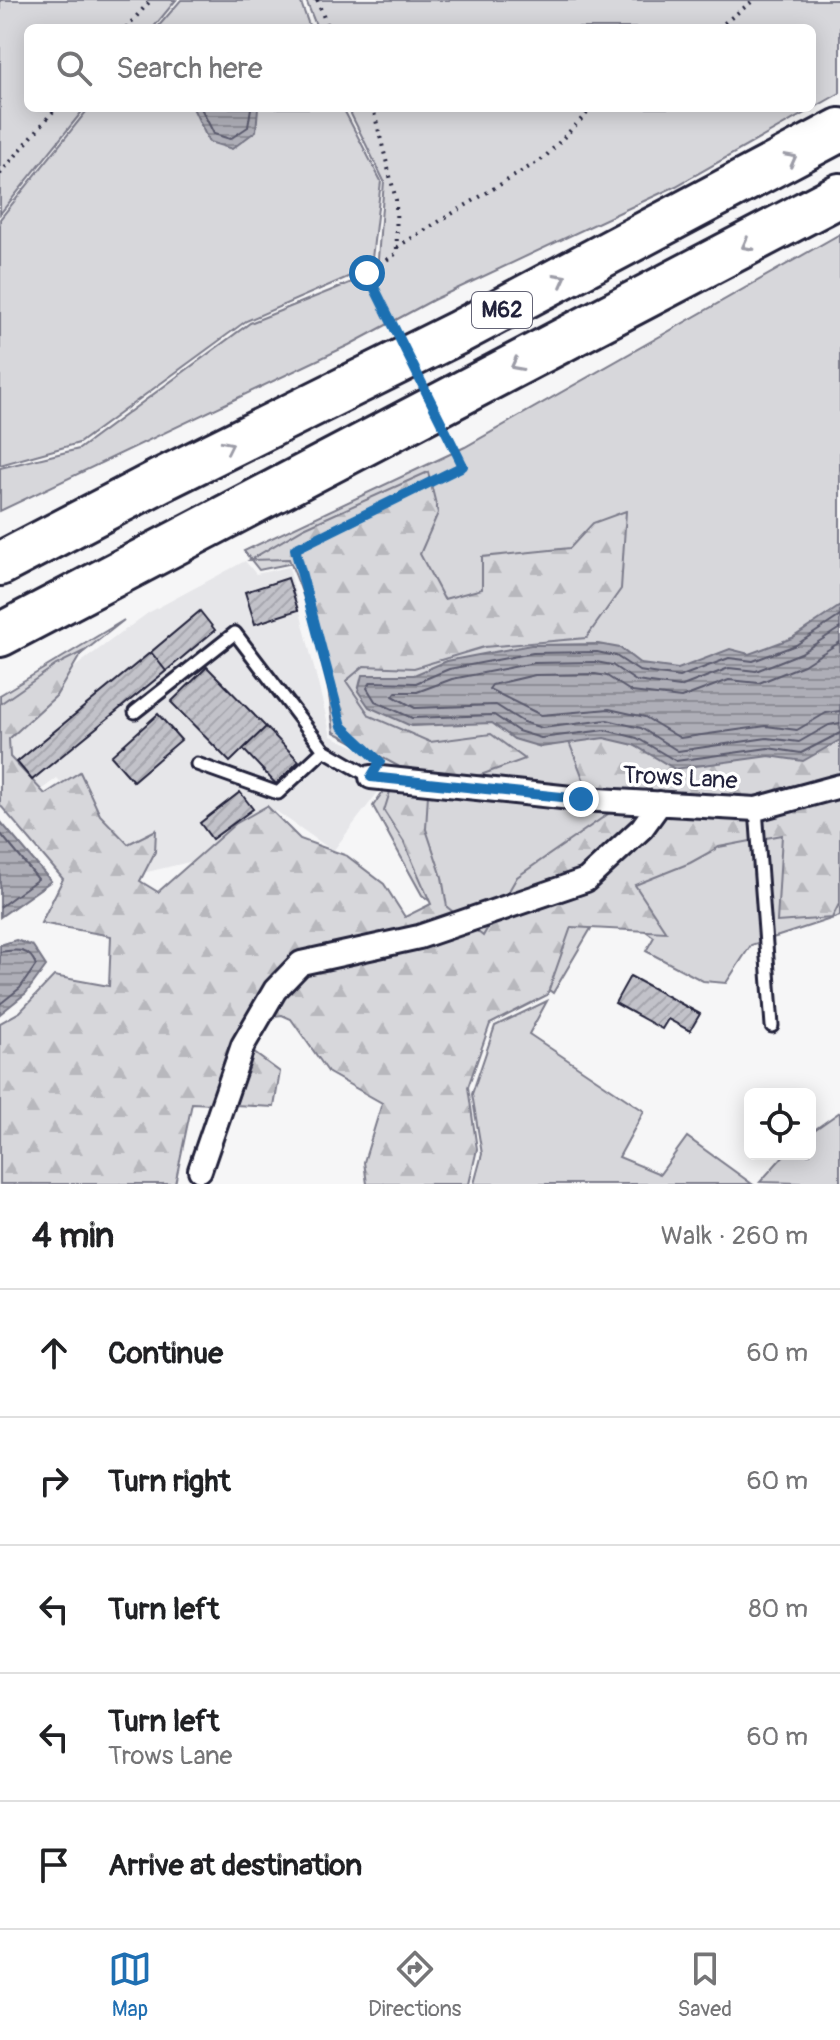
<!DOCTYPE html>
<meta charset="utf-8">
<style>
body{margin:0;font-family:Pangolin,sans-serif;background:#f2f2f2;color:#202124}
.controls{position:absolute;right:24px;bottom:24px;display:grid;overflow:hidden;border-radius:12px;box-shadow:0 4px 20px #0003}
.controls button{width:72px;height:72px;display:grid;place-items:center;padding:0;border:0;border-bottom:2px solid #e0e0e0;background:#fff;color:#202124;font:40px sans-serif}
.stop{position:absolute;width:24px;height:24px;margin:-18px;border:6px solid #1f6fb2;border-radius:50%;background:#fff}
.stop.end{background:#1f6fb2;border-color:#fff;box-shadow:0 2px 8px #0008}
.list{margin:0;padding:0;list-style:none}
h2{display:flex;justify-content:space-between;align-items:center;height:104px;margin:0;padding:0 32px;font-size:34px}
h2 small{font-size:26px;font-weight:400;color:#757577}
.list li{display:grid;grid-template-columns:52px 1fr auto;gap:24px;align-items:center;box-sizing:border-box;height:128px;padding:0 32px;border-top:2px solid #e0e0e0}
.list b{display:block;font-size:30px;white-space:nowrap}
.list p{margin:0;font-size:26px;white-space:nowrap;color:#757577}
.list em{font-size:26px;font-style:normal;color:#757577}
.icon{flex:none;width:44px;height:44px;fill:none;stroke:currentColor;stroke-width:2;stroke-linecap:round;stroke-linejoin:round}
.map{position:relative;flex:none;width:840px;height:1184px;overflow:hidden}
.search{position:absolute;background:#fff;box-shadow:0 4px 20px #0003;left:24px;right:24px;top:24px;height:88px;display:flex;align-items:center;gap:20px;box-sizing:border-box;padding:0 28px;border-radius:12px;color:#757577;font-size:30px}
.sheet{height:744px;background:#fff}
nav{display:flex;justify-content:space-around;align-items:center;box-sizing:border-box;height:112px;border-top:2px solid #e0e0e0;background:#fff;font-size:22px;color:#757577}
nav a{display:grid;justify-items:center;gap:4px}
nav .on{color:#1f6fb2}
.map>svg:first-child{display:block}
.built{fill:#e6e6e9}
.green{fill:#d7d7db;stroke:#7c7c8b;stroke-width:2}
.forest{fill:url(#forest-firs);stroke:#7c7c8b;stroke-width:2}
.water{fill:url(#water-rules);stroke:#767685;stroke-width:2}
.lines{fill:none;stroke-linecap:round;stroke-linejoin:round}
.shore{stroke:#5a5a6d;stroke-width:2}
.building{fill:url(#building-hatch);stroke:#22223b;stroke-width:2}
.service-casing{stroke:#22223b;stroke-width:17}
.minor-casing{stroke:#22223b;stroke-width:28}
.motorway-casing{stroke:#22223b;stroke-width:48}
.path{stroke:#22223b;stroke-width:4;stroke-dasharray:2 6;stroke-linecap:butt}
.service{stroke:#fff;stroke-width:11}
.minor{stroke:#fff;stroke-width:22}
.motorway{stroke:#fff;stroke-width:42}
.path-bridge{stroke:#22223b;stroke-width:4;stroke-dasharray:2 6;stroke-linecap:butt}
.oneway{stroke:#9c9ca7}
.route{stroke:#1f6fb2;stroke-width:10}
.labels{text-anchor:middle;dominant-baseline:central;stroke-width:7;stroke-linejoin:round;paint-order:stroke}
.shield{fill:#fff;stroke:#646476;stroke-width:2}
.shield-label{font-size:22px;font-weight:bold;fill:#22223b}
.street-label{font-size:24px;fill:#22223b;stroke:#fff}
</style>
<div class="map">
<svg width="840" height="1184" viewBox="0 0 840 1184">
<defs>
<pattern id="forest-firs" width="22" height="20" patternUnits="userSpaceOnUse" patternTransform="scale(2)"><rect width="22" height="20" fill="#d7d7db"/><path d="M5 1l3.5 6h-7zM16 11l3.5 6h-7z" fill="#b8b8bd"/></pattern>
<pattern id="water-rules" width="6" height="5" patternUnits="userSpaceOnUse" patternTransform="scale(2)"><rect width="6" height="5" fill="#aeaeb7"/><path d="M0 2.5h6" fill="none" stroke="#8d8d96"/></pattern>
<pattern id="building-hatch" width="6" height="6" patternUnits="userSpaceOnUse" patternTransform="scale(2)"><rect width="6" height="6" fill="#c2c2c9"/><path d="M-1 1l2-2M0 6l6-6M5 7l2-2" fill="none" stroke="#a6a6ae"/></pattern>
</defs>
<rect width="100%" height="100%" fill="#f6f6f7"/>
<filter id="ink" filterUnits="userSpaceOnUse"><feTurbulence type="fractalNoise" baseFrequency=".0125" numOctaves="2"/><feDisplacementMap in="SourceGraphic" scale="16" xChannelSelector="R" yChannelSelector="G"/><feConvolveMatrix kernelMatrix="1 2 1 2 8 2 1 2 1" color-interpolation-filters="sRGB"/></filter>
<g filter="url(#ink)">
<path class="built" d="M245,561L256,574L289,567L331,736L398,766L333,851L276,811L202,859L147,872L57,778L29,799L0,768V722L148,613Z"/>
<path class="green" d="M0,0H176L153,28H28V108H85L0,214Z
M181,0H300L310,28H157Z
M306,0H840V93L676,186L433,300L349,345L0,511V468L79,449L250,323L377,272L384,181L348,108H812V28H317Z
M89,108H343L381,181L371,267L246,321L79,443L0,465V219Z
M840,234V916L751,945L726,983L703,981L646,951L654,937L606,903L553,993L422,895L373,806L404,761L338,729L298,562L259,570L244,551L465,447Z
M124,620L0,718V695Z
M547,1001L529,1034L644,1111L619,1157L660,1174L687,1137L752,1184H474L482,1154L472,1094L495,1026Z
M840,1112V1184L760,1182L785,1154H810V1133Z"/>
<path class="forest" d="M428,472L438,513L420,554L444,599L482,589V557L570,548L593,523L626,511L621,589L586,638L484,647L414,668L364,666L346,681L370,716L430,742L491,734L525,759L428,794L426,829L442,877L447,907L483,936L517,877L608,814L628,790L586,786L569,742L594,726L656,756L840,709V902L832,918L777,922L782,835L719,847L690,863L635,885L666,932L571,927L547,995L490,1024L468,1087L477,1149L469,1184H367L364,1162L382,1103L329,1073L291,1019L282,1015L249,1019L238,1041L280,1072L274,1107L192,1103L175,1184H0V1023L20,1012L54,976L109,986L111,936L41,923L63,879L0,805V704L56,665L82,652L56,696L9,739L10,757L45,794L80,772L100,815L128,844L156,830L155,852L140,881L158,892L235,824L267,806L300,839L347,856L384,884L405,917L431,904L404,842L384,811L398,766L334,732L322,642L289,559L250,560L304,528Z"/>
<path class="water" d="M193,108H258L256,131L232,149L209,142Z
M840,606V740L803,761L769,756L675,769L634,745L604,738L541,747L514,739L492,723L411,726L369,707L358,691L362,675H414L447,661L531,645L598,644L620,648L641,664L678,669L730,649L749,654L792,638Z
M0,821L51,881L0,917Z
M16,940L33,946L46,966L26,993L0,1014V945Z"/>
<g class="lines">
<path class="shore" d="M201,108L214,134L230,139L248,127L251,108
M840,616L796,645L753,661L729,658L679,677L639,671L616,656L597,652L533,653L449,669L416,683L371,682L367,688L375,701L412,718L494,715L518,731L541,738L605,730L637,738L676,761L768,748L801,753L840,733
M840,628L801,653L756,671L729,668L680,687L636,681L612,665L596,662L534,663L452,679L417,692H396L393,696L415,708L496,705L523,722L542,728L607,720L641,728L678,751L767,738L799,742L829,725L840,723
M840,642L804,665L759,683L729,680L681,698L632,692L607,676L595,674L535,675L492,685L489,689L541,715L609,709L645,717L680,738L766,726L797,730L826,713L840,711
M0,833L38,879L0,907
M0,952C16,950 29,947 36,965L20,988L0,1004"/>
</g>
<path class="building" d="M288,578L298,610L255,624L245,592Z
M200,611L215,630L166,671L151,652Z
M151,652L166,671L32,780L17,762Z
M207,667L266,727L230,762L171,702Z
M158,714L181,740L133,781L111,756Z
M266,727L299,761L276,784L243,749Z
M240,792L253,809L212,839L200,823Z
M630,976L700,1014L690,1031L668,1019L662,1029L615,1003Z"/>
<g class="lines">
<defs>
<path id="service" d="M135,712L235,633L324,750L371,777
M197,764L278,793L324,750
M756,809L772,1026"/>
<path id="minor" d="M371,777L581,799L756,809L840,786
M200,1170L243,1045L275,990L301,963L419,937L586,880L642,828L660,803"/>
<path id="motorway" d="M0,564L159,481L459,332L840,130
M0,635L840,195"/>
</defs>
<use href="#service" class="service-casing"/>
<use href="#minor" class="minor-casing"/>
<use href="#motorway" class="motorway-casing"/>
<path class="path" d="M317,0L328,28
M126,28L151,0
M718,28L754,0
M0,174L56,108
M397,247L544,158L592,108
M367,273L397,253L396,200L373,108
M374,756L342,726L295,549L463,466"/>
<use href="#service" class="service"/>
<use href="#minor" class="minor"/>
<use href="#motorway" class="motorway"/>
<path class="path-bridge" d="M367,273L463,466"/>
</g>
<defs><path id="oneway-chevron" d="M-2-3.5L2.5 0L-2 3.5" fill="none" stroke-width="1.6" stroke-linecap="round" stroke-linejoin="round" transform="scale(2)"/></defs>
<g class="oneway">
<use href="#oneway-chevron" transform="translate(791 159) rotate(-28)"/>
<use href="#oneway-chevron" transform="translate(747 245) rotate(152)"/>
<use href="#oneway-chevron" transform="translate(561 279) rotate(-28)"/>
<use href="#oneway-chevron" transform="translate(516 365) rotate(152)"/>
<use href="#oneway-chevron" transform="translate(228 446) rotate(-26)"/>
</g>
</g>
<g class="lines" filter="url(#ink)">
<path class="route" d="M367,273L463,466L295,549L342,726L380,762L371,777L581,799"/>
</g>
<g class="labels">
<rect class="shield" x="472" y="292" width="60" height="36" rx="6"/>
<g class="shield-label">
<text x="502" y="310">M62</text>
</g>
<g class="street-label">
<text transform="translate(680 778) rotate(3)">Trows Lane</text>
</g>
</g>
</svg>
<div class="controls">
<button><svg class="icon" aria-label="locate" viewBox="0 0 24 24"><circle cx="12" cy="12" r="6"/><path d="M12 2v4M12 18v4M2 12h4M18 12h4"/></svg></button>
</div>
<div class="stop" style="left:367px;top:273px"></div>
<div class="stop end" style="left:581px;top:799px"></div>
<div class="search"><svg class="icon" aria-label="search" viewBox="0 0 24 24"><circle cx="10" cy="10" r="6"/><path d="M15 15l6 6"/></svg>Search here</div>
</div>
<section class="sheet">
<h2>4 min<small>Walk · 260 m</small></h2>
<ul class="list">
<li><svg class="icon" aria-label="ahead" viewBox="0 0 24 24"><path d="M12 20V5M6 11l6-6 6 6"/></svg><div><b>Continue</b></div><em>60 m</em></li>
<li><svg class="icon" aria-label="right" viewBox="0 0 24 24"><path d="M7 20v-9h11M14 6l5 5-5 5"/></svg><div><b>Turn right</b></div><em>60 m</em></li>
<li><svg class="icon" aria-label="left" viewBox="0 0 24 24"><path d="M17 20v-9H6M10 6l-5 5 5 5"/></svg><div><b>Turn left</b></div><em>80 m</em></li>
<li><svg class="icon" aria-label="left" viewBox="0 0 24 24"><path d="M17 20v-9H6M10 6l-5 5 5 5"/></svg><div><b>Turn left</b><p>Trows Lane</p></div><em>60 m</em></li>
<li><svg class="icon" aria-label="arrive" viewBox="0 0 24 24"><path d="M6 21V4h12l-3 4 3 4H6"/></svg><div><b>Arrive at destination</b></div></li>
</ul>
</section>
<nav>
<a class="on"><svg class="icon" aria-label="map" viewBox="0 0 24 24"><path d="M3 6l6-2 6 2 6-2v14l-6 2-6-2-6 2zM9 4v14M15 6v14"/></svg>Map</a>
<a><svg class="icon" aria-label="directions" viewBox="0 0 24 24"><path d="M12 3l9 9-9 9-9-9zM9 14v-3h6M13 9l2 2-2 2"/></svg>Directions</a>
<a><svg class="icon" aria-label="saved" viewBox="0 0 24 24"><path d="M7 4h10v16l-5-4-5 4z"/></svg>Saved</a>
</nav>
